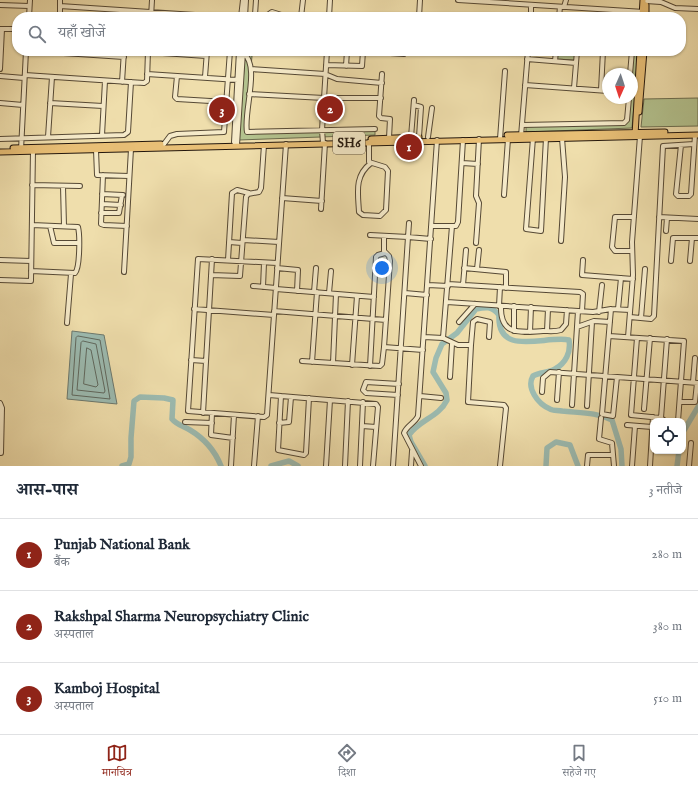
<!DOCTYPE html>
<html lang="hi">
<meta charset="utf-8">
<style>
body{margin:0;font-family:"IM FELL English","Noto Serif Devanagari",serif;background:#f6f6f7;color:#1f2937}
.controls{position:absolute;right:12px;bottom:12px;display:grid;overflow:hidden;border-radius:8px;box-shadow:0 1px 3px #0004}
.controls button{width:36px;height:36px;display:grid;place-items:center;padding:0;border:0;border-bottom:1px solid #e0e1e3;background:#fff;color:#1f2937;font:20px sans-serif}
.compass{position:absolute;left:602px;top:68px;width:36px;height:36px;border-radius:50%;background:#fff;box-shadow:0 1px 3px #0004;rotate:183deg}
.you{position:absolute;left:382px;top:268px;width:14px;height:14px;margin:-10px;border:3px solid #fff;border-radius:50%;background:#1a73e8;box-shadow:0 0 0 6px #1a73e833}
.badge{display:grid;place-items:center;width:26px;height:26px;border-radius:50%;background:#8f2418;color:#fff;font-size:13px;font-weight:700}
.pin{position:absolute;translate:-50% -50%;border:2px solid #fff;box-shadow:0 1px 4px #0006}
.list{margin:0;padding:0;list-style:none}
h2{display:flex;justify-content:space-between;align-items:center;height:52px;margin:0;padding:0 16px;font-size:17px}
h2 small{font-size:13px;font-weight:400;color:#747a83}
.list li{display:grid;grid-template-columns:26px 1fr auto;gap:12px;align-items:center;box-sizing:border-box;height:72px;padding:0 16px;border-top:1px solid #e0e1e3}
.list b{display:block;font-size:15px;white-space:nowrap}
.list p{margin:0;font-size:13px;white-space:nowrap;color:#747a83}
.list em{font-size:13px;font-style:normal;color:#747a83}
.icon{flex:none;width:22px;height:22px;fill:none;stroke:currentColor;stroke-width:2;stroke-linecap:round;stroke-linejoin:round}
.map{position:relative;flex:none;width:698px;height:466px;overflow:hidden}
.search{position:absolute;background:#fff;box-shadow:0 1px 3px #0004;left:12px;right:12px;top:12px;height:44px;display:flex;align-items:center;gap:10px;box-sizing:border-box;padding:0 14px;border-radius:16px;color:#747a83;font-size:15px}
.sheet{height:268px;background:#fff}
nav{display:flex;justify-content:space-around;align-items:center;box-sizing:border-box;height:56px;border-top:1px solid #e0e1e3;background:#fff;font-size:11px;color:#747a83}
nav a{display:grid;justify-items:center;gap:2px}
nav .on{color:#8f2418}
.map>svg:first-child{display:block}
.green{fill:#b3c28e;stroke:#6b6c4e}
.water{fill:#9cbbb1;stroke:#6c796f}
.lines{fill:none;stroke-linecap:round;stroke-linejoin:round}
.shore{stroke:#60695f;stroke-width:1}
.river{stroke:#9cbbb1;stroke-width:5.5}
.minor-casing{stroke:#564935;stroke-width:6}
.major-casing{stroke:#23170d;stroke-width:7}
.minor{stroke:#f5eac9;stroke-width:4}
.major{stroke:#e8bf76;stroke-width:5}
.labels{text-anchor:middle;dominant-baseline:central;stroke-width:3;stroke-linejoin:round;paint-order:stroke}
.shield{fill:#f5eac9;stroke:#625645;stroke-width:1}
.shield-label{font-size:13px;font-weight:bold;fill:#23170d}
</style>
<div class="map">
<svg width="698" height="466" viewBox="0 0 698 466">
<rect width="100%" height="100%" fill="#efdeac"/>
<filter id="stains"><feTurbulence type="fractalNoise" baseFrequency=".005" numOctaves="4"/><feColorMatrix values="0 0 0 0 .2 0 0 0 0 .09 0 0 0 0 .02 0 0 0 .5 -.17"/></filter>
<radialGradient id="worn" r=".72"><stop offset=".6" stop-color="#630" stop-opacity="0"/><stop offset="1" stop-color="#630" stop-opacity=".3"/></radialGradient>
<path class="green" d="M558,51H575V60L557,59Z
M633,51H638L635,91H632Z
M245,54L252,56L245,133L375,130V135L239,140Z
M632,93H635L632,128L526,132V124L628,122L630,98H632Z
M698,98V126L641,127L644,99Z"/>
<path class="water" d="M72,331L104,335L117,404L67,399Z"/>
<g class="lines">
<path class="shore" d="M78,336L100,340L110,399L72,395L76,338Z
M83,341L96,344L105,391L104,393L77,390L81,343Z
M87,348L91,350L98,385L96,387L84,384Z"/>
<path class="river" d="M683,432L698,407
M122,466L129,464L131,457V438L134,401L140,397L164,398L173,400L172,419C177,425 183,426 190,430C205,439 215,451 221,466
M271,466L289,461L298,466
M425,466L411,442L409,435C419,420 439,417 447,400L446,393L433,372L436,358L442,344L457,333L476,309C486,307 492,306 499,315C497,358 546,335 569,340C571,352 566,363 555,369C548,373 540,372 533,376C526,388 538,404 550,409C553,411 558,410 562,411C579,413 596,412 612,420L621,449L622,466
M546,466L547,448L556,442L570,445L578,466
M677,466L679,451"/>
<defs>
<path id="minor" d="M256,0L255,15L265,17
M458,0L644,12
M646,1L661,2L675,8L698,9
M0,5L29,6
M60,6L225,17
M564,7L566,0
M29,17L30,0
M60,17V0
M151,17L152,0
M241,17L243,0
M245,17L246,0
M265,17L272,12L288,17
M301,17L303,0
M329,17L330,0
M419,17L420,0
M531,17V5
M559,17L560,7
M606,17V10
M0,29H17
M33,51L124,57
M363,51L404,54L406,51
M148,52L206,56
M243,53C261,65 243,112 247,132L375,129
M527,59L576,63
M555,61L556,51
M326,65L362,66L363,51
M346,66L347,51
M0,69L2,29
M251,69L325,74L337,79L382,83
M147,74L238,80
M382,74L379,116L381,118L390,119L389,138
M630,74L632,51
M25,75L144,83L147,81L148,51
M0,76L24,78
M177,76L175,97L177,99L227,102
M205,77L207,51
M122,82L124,51
M525,85L608,91
M574,88L577,51
M601,90L603,51
M632,93L640,94
M249,94L324,98H381
M0,103L23,105
M50,103L103,106
M414,105L421,107L419,137
M522,125L624,123L627,120L629,98
M102,135L105,81
M521,136L528,51
M48,137L52,77
M411,137L414,100
M428,137L432,108
M533,138L526,229L541,231L546,138
M0,139L124,135L128,132L131,82
M500,139L505,71
M369,142V162L385,167L388,171L386,210L380,216L363,215L359,212C358,193 354,176 371,163
M323,143L322,130L327,51
M164,144L170,136L177,134L224,132L230,51
M237,145L234,142L239,51
M237,145L243,52
M681,145L676,194L678,196H689L691,194L695,135
M21,150L26,51
M96,150L97,175L129,176
M462,163L478,164
M103,175L101,224L104,225L127,226
M32,185L80,186
M63,186L64,226
M102,194L123,195
M504,195L508,139
M282,198L322,201
M102,204L121,205
M321,209L325,143
M101,213H119L122,195
M659,217L698,219
M50,226L54,243H78
M432,226H452L443,338
M452,226H456L458,222L463,140
M666,231L667,218
M370,235L408,237L409,223
M384,236V251L389,256L390,261L384,347L423,350
M243,240L279,242
M561,241L565,177L562,138
M229,242L242,243
M476,243L479,203L476,196L479,139
M632,251H615L612,247L615,217H634
M0,260L31,261
M228,260L232,193L237,190L249,193
M583,260L582,275L633,279
M671,261L673,238H698
M690,261L692,238
M277,263L198,259L188,411L264,417L267,415L286,144
M277,268L298,270L297,291
M464,268L506,272V288
M477,269L479,250
M31,271L75,273C80,268 80,235 78,227L32,225
M124,272L131,149
M211,275L240,276L246,197L248,194L259,192L261,188L264,145
M0,280L31,281L33,150
M448,284L580,292L583,294L582,311
M428,285L448,286
M463,285L466,250
M253,286L276,288
M263,287L264,263
M276,289L374,297
M314,292L316,268
M329,293L331,271
M405,293L427,295
M447,302L593,312L611,309L630,310
M499,306L500,287
M501,306C500,337 522,332 543,331C549,331 555,332 561,330L566,324L567,310
M194,309L274,315
M611,309L602,414L613,416L617,377
M618,309L621,278
M274,311L386,320
M599,312L602,285
M630,317L651,319L654,316L663,146L694,144
M641,318L645,269
M459,322L475,304
M67,323L71,274
M577,327L594,321L610,322
M514,331V306
M547,331L548,309
M530,332L531,307
M609,336L684,341L678,421
M424,337L443,338L458,345H471L473,322L477,319L490,322L489,337
M628,337L633,275L632,242L640,136
M637,338L631,415L661,418
M471,345L468,402L504,405L506,408L500,466
M191,360L206,361
M302,361L380,366L382,364L384,347
M312,362L317,292
M333,363L336,294
M352,365L357,296
M370,366L376,257L378,255L385,253
M450,377L452,344
M693,382L695,358
M542,392L543,378L550,372L698,383
M269,395L376,404L378,407L373,466
M398,395L366,393L363,390L366,382L399,384
M281,396L278,450L304,455L306,453L309,398
M420,396L441,398
M557,400L559,372
M680,402H695L697,383
M0,403L2,408L1,453
M572,405L578,311
M587,406L592,322
M644,409L650,338
M203,413L212,259
M212,413L211,435L233,438
M601,418L599,439L612,443L614,466
M665,421L661,418L667,339
M185,422L212,423
M279,423L289,422L291,397
M627,425L652,427
M362,426L376,427
M231,466L234,415
M254,466L258,416
M326,466L330,400
M345,466L348,401
M360,466L363,402
M393,466L408,237L431,239
M411,466L412,451
M421,466L404,433C406,426 415,423 418,416L437,140
M587,466L588,455H613
M632,466L635,426
M650,466L653,417
M689,466L691,443"/>
<path id="major" d="M642,17L643,0
M646,17V5
M639,112L644,51
M507,135L665,132
M635,135L640,51
M371,139L419,137
M13,148L161,144
M0,152L698,135"/>
</defs>
<use href="#minor" class="minor-casing"/>
<use href="#major" class="major-casing"/>
<use href="#minor" class="minor"/>
<use href="#major" class="major"/>
</g>
<g class="labels">
<rect class="shield" x="333" y="132" width="32" height="22" rx="3"/>
<g class="shield-label">
<text x="349" y="143">SH6</text>
</g>
</g>
<rect width="100%" height="100%" filter="url(#stains)"/>
<rect width="100%" height="100%" fill="url(#worn)"/>
</svg>
<div class="controls">
<button><svg class="icon" aria-label="locate" viewBox="0 0 24 24"><circle cx="12" cy="12" r="6"/><path d="M12 2v4M12 18v4M2 12h4M18 12h4"/></svg></button>
</div>
<svg class="compass" viewBox="-18 -18 36 36"><path d="M0-13l5 13h-10z" fill="#e53935"/><path d="M0 13l5-13h-10z" fill="#747a83"/></svg>
<div class="you"></div>
<div class="pin badge" style="left:409px;top:147px">1</div>
<div class="pin badge" style="left:330px;top:109px">2</div>
<div class="pin badge" style="left:222px;top:110px">3</div>
<div class="search"><svg class="icon" aria-label="search" viewBox="0 0 24 24"><circle cx="10" cy="10" r="6"/><path d="M15 15l6 6"/></svg>यहाँ खोजें</div>
</div>
<section class="sheet">
<h2>आस-पास<small>3 नतीजे</small></h2>
<ul class="list">
<li><span class="badge">1</span><div><b>Punjab National Bank</b><p>बैंक</p></div><em>280 m</em></li>
<li><span class="badge">2</span><div><b>Rakshpal Sharma Neuropsychiatry Clinic</b><p>अस्पताल</p></div><em>380 m</em></li>
<li><span class="badge">3</span><div><b>Kamboj Hospital</b><p>अस्पताल</p></div><em>510 m</em></li>
</ul>
</section>
<nav>
<a class="on"><svg class="icon" aria-label="map" viewBox="0 0 24 24"><path d="M3 6l6-2 6 2 6-2v14l-6 2-6-2-6 2zM9 4v14M15 6v14"/></svg>मानचित्र</a>
<a><svg class="icon" aria-label="directions" viewBox="0 0 24 24"><path d="M12 3l9 9-9 9-9-9zM9 14v-3h6M13 9l2 2-2 2"/></svg>दिशा</a>
<a><svg class="icon" aria-label="saved" viewBox="0 0 24 24"><path d="M7 4h10v16l-5-4-5 4z"/></svg>सहेजे गए</a>
</nav>
